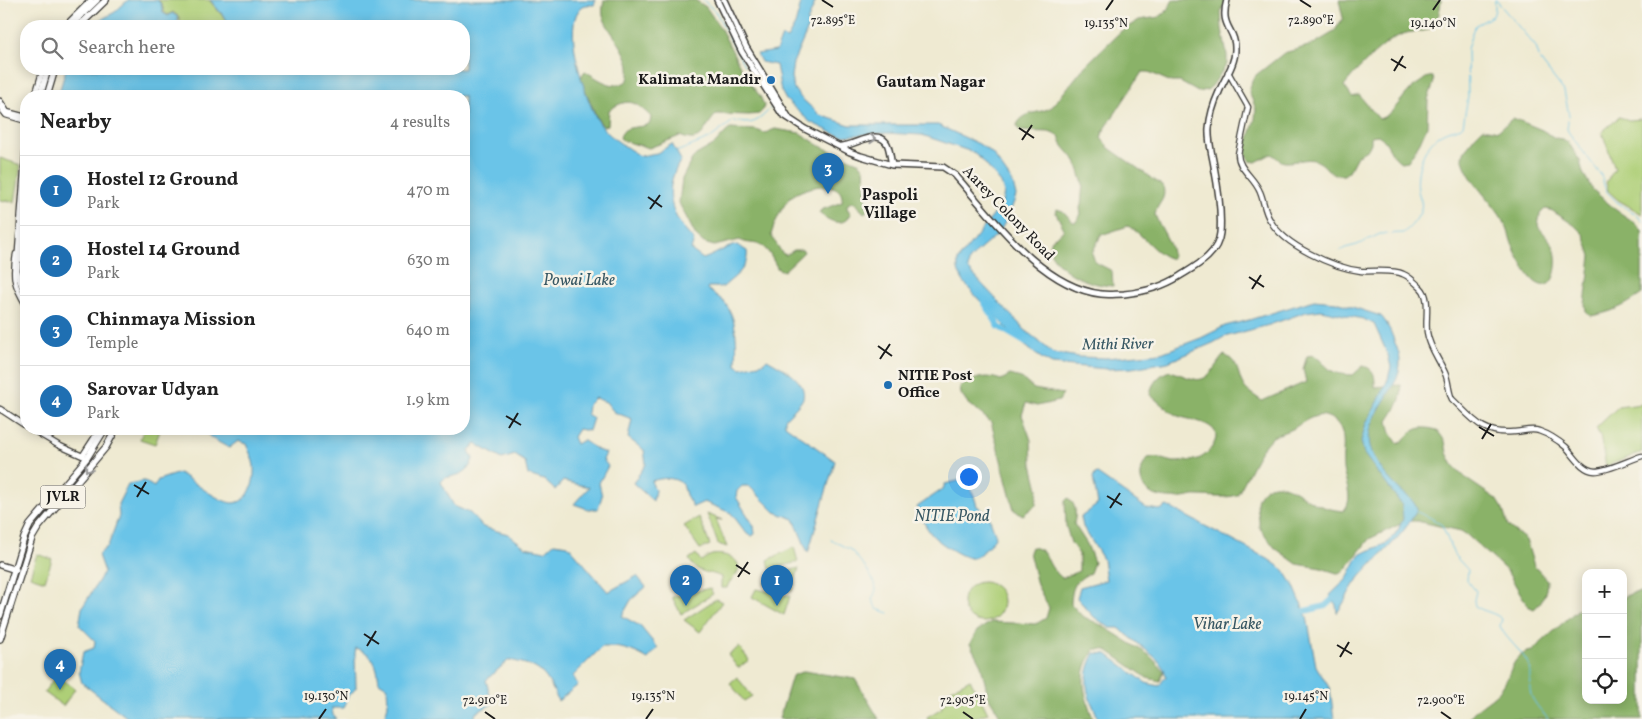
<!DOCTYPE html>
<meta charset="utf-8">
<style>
body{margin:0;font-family:Vollkorn,serif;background:#f2f2f2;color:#222}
.controls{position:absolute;right:15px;bottom:15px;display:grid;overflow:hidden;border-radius:10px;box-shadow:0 2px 12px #0003}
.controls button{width:45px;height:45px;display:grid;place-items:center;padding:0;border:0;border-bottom:1px solid #e0e0e0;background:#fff;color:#222;font:25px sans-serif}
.you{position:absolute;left:968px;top:476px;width:18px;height:18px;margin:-12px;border:4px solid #fff;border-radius:50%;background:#1a73e8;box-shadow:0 0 0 8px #1a73e833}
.badge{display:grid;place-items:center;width:32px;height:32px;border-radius:50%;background:#1f6fb2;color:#fff;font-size:16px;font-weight:700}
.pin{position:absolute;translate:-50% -41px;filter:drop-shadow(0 1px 2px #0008)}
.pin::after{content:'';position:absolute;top:26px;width:18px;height:15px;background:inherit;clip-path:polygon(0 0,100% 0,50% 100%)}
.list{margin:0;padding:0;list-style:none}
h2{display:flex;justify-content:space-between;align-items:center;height:65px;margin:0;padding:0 20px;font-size:21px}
h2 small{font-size:16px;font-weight:400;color:#767676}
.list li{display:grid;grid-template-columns:32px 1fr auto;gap:15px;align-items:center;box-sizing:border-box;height:70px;padding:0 20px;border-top:1px solid #e0e0e0}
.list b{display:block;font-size:19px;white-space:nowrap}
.list p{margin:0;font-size:16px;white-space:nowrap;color:#767676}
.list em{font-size:16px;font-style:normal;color:#767676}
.icon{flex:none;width:28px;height:28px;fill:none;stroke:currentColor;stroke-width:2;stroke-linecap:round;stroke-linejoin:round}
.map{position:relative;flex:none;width:1642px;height:719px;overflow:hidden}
.search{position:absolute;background:#fff;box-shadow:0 2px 12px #0003;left:20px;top:20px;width:450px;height:55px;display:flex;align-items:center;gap:12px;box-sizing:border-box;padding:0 18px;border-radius:20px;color:#767676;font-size:19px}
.panel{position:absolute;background:#fff;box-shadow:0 2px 12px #0003;left:20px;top:90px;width:450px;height:345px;border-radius:20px}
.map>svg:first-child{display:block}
.green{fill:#aecf77;stroke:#65764a}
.forest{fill:#8ab268;stroke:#536742}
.water{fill:#6ac4e8;stroke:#437082}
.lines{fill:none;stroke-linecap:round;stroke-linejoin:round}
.stream{stroke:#6ac4e8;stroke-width:1}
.river{stroke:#6ac4e8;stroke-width:6}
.tertiary-casing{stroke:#3c3b37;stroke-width:7}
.secondary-casing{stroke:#3c3b37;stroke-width:8}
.primary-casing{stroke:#3c3b37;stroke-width:8}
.tertiary{stroke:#fff;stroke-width:4.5}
.secondary{stroke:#fff;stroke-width:5}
.primary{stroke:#fff;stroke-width:5.5}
.oneway{stroke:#999}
.ticks{fill:none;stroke:#1c1c1c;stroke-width:2}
.poi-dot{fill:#1f6fb2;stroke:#f7f3e8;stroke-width:2}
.labels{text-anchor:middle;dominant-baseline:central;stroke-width:5;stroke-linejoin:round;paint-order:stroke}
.shield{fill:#f7f3e8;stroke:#5e5c59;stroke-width:1}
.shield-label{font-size:14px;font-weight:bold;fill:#1c1c1c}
.poi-label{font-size:15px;font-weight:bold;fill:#1c1c1c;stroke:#f7f3e8;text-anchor:end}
.street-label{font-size:15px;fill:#1c1c1c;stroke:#f7f3e8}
.neighbourhood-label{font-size:16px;font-weight:bold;fill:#1c1c1c;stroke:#f7f3e8}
.water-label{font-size:16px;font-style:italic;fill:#375763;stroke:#f7f3e8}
.ticks-label{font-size:12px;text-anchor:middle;fill:#1c1c1c;stroke:#f7f3e8;stroke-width:5;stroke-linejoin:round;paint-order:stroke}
</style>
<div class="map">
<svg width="1642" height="719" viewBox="0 0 1642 719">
<rect width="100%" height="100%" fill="#f7f3e8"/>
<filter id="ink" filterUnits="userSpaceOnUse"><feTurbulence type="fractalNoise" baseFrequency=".02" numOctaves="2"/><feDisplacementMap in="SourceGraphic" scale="10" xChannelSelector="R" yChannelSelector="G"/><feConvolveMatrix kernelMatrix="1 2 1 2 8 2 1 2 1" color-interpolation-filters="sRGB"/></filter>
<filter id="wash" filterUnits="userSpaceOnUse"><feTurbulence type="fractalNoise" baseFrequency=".0096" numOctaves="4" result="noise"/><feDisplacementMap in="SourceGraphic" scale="20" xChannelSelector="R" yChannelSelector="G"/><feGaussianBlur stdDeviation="1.12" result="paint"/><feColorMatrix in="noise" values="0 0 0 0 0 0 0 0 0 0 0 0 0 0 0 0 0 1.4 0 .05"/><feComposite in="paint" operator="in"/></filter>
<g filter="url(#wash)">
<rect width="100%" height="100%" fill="#efead2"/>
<path class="green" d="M158,0H209L231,26L181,25L179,17L173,12L168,15L164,12L162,4Z
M1619,117L1629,120L1642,119V214L1618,200L1608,191L1606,182L1615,169L1602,132Z
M0,158L21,165L15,202L0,200Z
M1642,404V452L1606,466L1600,436L1596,428L1618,407Z
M144,429L160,431L155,444L140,439Z
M707,514L722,520L716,519L727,547L718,544Z
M699,517L710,545L700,549L684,526Z
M794,547L798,562L770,569L768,560Z
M37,554L52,559L45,581L30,576Z
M696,554L701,561C704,559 708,556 712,555C722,553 742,557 738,571C736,577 729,580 727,588H721V577C708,570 697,575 689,559Z
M799,568L792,591L764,584L771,575Z
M963 602a20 20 0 1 1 40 0a20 20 0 1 1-40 0Z
M710,588L713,594L681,614L672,597Z
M756,589L790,596L784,615L752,597Z
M716,599L722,602L700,632L684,620Z
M739,647L749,660L738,668L728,655Z
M57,675L75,689L63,706L44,692Z
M737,677L752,696L744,701L730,683Z
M970,679L988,713L970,719H928L927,717L942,708L941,707L952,695L948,691Z"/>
<path class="forest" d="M604,0H695L706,7L721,29L746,78L760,96L764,105L763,110L759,114L749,115L717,114C703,126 704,147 680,136L649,148L624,141L620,138C623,123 640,130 650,123L651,117C635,101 629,97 609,110L608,125L603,126L597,118L581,80L582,75L585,71C599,79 614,92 628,80C635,54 610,37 603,16C602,11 603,5 604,0Z
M1173,0H1226L1221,12L1222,29L1227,55V64L1212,86L1207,90L1198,92L1180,82H1171L1149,72H1142L1103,132L1101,138L1109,148L1163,186C1167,201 1157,202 1155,215C1160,228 1174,245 1172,259C1153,254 1144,234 1128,226L1101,235L1092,253L1095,262L1112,271L1113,286C1089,285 1059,273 1049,249L1052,239L1060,234L1064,229L1056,213L1057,209L1063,211L1073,222H1076L1081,214L1080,208L1081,205L1083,184L1076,161L1063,146L1059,136L1049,132L1019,131L1017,125C1023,111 1040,114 1052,107L1085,66L1121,31L1139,20L1159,17L1166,12Z
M1339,0H1441C1440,11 1438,24 1428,30C1419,32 1409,31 1401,35C1386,40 1353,73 1344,86L1352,97L1359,95L1379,119C1397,114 1402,92 1419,83C1424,80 1426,76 1433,77L1434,82L1428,99L1427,126L1420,142L1408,161L1401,162C1390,156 1389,141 1378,135L1371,136V143L1368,149L1357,156L1349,171L1344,175C1326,176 1329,166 1317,161C1306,156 1290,165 1281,161C1277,159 1276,156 1271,154L1256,162L1250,161L1246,155L1247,145L1255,119L1256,109L1249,92L1252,81L1256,75L1284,53L1312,45L1334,32L1343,18Z
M1513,118L1542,130L1555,138L1562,139L1568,142L1580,161L1583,173L1593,190L1616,210L1634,222L1642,230V294C1625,306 1611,313 1590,316L1586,311L1585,304L1591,256L1584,235L1574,225L1551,210L1545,209L1540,214L1538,226C1543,233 1551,240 1554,248C1560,261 1555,298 1534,281C1527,275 1514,251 1511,241C1509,234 1507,226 1503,220C1490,198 1467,181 1462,156L1474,137L1483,128L1498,131Z
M730,129L756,130L765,133L775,129L800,133L822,147L860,163L864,168L867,211L864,213L855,203L851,202L847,205V208L851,214C843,228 830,222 819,213L821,210L842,202C845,176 802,187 791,197C783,204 774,224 771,235L782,253L786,255L794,250H803L804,252L784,271L778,269C773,261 769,249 760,245C753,242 746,244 740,240L714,246L704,243L696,236L679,203L682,179L692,159L696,155L715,144L726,132Z
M1224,355C1240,361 1237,377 1245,388C1249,393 1257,397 1262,401L1306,382L1303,369L1307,356L1314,355C1332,369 1327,374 1353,375L1363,366C1375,369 1375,376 1375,387L1401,385C1404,398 1395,410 1388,421L1391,433L1398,444C1403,442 1404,439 1408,435C1418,426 1425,427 1437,430L1445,441L1447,453L1453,465L1468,480L1496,499L1503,510L1508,526L1526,540L1534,566L1547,580C1547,591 1543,602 1534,609L1528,606L1507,571L1467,535L1461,531L1417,521H1407L1369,539L1345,570L1340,574L1321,568L1297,564L1275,548L1259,527C1260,519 1257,511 1257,503C1257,499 1260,493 1264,490C1279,475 1302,497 1316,504C1325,508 1333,510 1343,511C1355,500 1345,483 1343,469C1341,449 1351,424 1325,416C1315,413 1302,423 1294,428C1286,432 1276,434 1270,439C1258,450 1246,481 1237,495C1224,499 1211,496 1198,496C1193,495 1188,498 1183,498C1167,499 1144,498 1141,479C1140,471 1143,464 1148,458C1158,456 1165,461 1174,462C1180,462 1188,461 1193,460C1202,459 1207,454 1212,447C1228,423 1192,421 1178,416C1168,411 1159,402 1150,395C1151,384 1159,374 1170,371C1178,373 1185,377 1194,379C1209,383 1215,364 1224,355Z
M1010,375L1021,378L1034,389L1063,394L1059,401L1037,406L1026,403L1022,415L1031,440L1032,464L1038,489L1036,505L1023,515L1014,510L991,422L967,403L961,394L960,386C976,378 984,374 1001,380Z
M1068,498C1077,505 1076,514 1074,524L1087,544L1094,562L1090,573C1074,581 1072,587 1071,604L1082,616L1101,625L1149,655L1164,671L1160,681L1147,678L1107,650L1095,649C1077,674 1084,692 1093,719H1002L988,696L981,665L970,644L977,631L991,622L1036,624L1046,618L1049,608L1037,585L1029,552L1031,547C1048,550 1045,558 1053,569C1055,572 1059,575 1062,578L1079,571V554L1071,543L1066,526L1065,501Z
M1642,592V719H1468C1476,707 1488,702 1498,692C1513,678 1508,655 1532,651L1586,602V700H1623V597L1633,593Z
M804,671L855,679L879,719H779L792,676Z"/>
<path class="water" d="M128,0H157L161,4L163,13L168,16L172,13L178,17V26H188H94L95,23L115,12Z
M210,0H596L594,5C590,5 587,4 583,6C559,22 586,99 597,119C606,136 625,146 640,156L657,153L672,144L681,160C662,189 670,217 694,240L691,250L703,259C715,255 725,247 737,245L747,251C749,268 735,276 723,287H708L707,289C712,293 719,297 723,301C738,317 737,345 736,365L741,368L763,363L767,359C779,366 808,380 803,398C800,405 790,413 785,419V425L835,461L808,553L794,519L775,512L749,486H742L737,491L736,497L754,526L755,534L752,536L747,534L731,513L704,502L693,507L686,495L683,484C672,476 663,478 651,481L655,490L653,501L633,483L646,464L644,450L628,438L632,419L614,412L606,402L595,398L588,405L587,414L593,418L589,431L578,429L573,437L576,444L583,440L597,450L606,453L603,460L608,466L599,483L602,496L598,509H588L574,504L589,487L563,481L555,490L544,480L528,475L525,462L515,455L502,459L476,444L469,450L473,459C468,474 459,475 445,478L441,482L454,506L470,513L483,527L508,534L525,547L545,551L554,543L568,545L608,592L637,576L646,587L631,600L622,616L640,626L658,648L648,659C633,650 620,646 602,647L573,676L578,685L558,701C546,672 540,666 509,660L486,680L492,704L476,713L474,719H384L388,705L387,687L379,682C377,665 374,654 356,648L355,653L356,688L347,698L345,706L344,708H332L333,715L336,719H129L82,683L79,672L83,652L94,648L95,641L79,625L82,608L104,572L98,555L108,546L119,516L118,504L128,484L144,481L154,487L158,480L179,473C191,480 220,503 233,503C251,502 255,480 254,466C253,459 249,451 246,444L238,441L229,448L211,438L203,429H464V96H58L66,69H464V26H232Z
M802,0H816L808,20L807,31L793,63L791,77L794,89L800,97L820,115L850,125H938L979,144L992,153L1013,183L1016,196L1009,215L999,233L977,252L969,261L968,269L1025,330L1053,353L1079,357L1106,358L1161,353L1201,338L1225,326L1249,320L1314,300L1336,302L1381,316C1388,324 1391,332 1395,343C1397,348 1400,355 1400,361C1401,390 1363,417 1370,446C1374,463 1388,478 1400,490C1407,496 1414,500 1417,509C1403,539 1375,558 1355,583C1348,593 1344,604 1337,613L1336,605L1330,595L1346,580L1359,555L1389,542L1398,530L1403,519L1402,505L1364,454L1361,441L1366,423L1378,402L1388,379L1391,367L1388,355L1374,324L1363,319L1321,310L1306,312L1269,325L1224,337L1213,343L1168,362L1132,368L1107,369L1052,364C1028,353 1009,329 990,311C980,300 966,288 960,275C957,270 958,265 958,260L996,212L1002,202L1004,193L1001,183L981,159L972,152L922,135L885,133L842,136L833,133L810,122L786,100L781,91L776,65L761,62L757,54L776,51L782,37L787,39L795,25Z
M1096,473L1146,508L1160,510L1167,506L1268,559L1284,570L1293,584L1307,617L1316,666L1330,689L1334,719H1098C1096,710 1091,704 1089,696C1084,682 1088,665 1095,653L1107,654L1146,683L1159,686L1166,676L1164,669L1157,659L1119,628H1110L1094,617L1077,598L1080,587L1106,580L1103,559L1083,527L1081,517L1098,504L1093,478Z
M966,479L974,496L977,506L988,514L996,536C990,544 983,554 973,558C965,560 937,541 932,535C925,526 921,517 917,507L943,489L945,484Z"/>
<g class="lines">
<path class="stream" d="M703,0L716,12L744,65
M1496,0L1536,47L1540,60L1564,91L1569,115L1567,129L1569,133L1601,175L1606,191L1617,202L1636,214L1642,221
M676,152L709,139L733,121C754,125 756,123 771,108
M1340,251L1345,248L1357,245L1380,234L1403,233C1410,228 1419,218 1421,209C1423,202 1419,197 1418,190C1415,170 1424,143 1443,133C1448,130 1455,130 1461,127L1463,125L1468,97L1467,49L1473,30L1476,25L1493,16L1495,10V0
M1417,512L1431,518L1442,525L1454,555L1468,570L1467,580L1476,591L1474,600L1475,606C1484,612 1494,612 1502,619L1500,626C1505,639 1525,653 1529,666C1531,673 1529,683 1530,690C1531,701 1542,711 1548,719
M831,540L851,550L865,567L875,583L876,590L872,600L877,609L889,613"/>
<path class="river" d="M983,300L999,327L1026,343
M1305,611L1325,606L1338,594"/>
</g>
</g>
<g filter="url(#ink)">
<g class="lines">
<defs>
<path id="tertiary" d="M65,26L91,0
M1228,72L1248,107L1238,154C1238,169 1254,177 1260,192C1264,201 1264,211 1270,220C1283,245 1334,268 1361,271C1373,272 1393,269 1403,274C1409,276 1416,283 1421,288C1431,298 1425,318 1427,332C1429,347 1439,359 1445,373C1449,382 1448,391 1452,399C1472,418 1482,435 1513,432C1521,432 1532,428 1539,431C1548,434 1559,441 1566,447C1574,455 1581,470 1595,471C1608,471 1629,460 1642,456
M35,96L43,69
M0,101L7,112L26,117
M0,107L6,115L26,121
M16,254C12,277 14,285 26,305
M0,409L26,426
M31,429L58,445L87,458
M83,455L100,429"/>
<path id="secondary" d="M717,0L742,52L782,114L805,129L850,152L861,156L892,165L943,167L955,175C993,218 1041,287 1101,294C1108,295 1116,294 1124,294C1144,292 1163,287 1180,276C1196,266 1218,255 1220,233C1222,211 1218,187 1214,166C1212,154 1208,141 1209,128C1210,116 1214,103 1219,92C1224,79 1235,65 1235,50C1236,28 1219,28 1227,0
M724,0L746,47L789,118
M841,146C854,146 875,129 886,142C890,147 890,158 892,165
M0,565L16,570"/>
<path id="primary" d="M70,26L97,0
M79,26L106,0
M40,96L48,69
M47,96L55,69
M26,150L17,271L26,297
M26,224L23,259L26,274
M0,616L24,538L30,525L87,458L105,429
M0,639L32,538L38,528L106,447L116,429"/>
</defs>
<use href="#tertiary" class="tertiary-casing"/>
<use href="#secondary" class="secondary-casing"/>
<use href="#primary" class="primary-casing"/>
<use href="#tertiary" class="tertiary"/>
<use href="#secondary" class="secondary"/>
<use href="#primary" class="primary"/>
</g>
<defs><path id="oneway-chevron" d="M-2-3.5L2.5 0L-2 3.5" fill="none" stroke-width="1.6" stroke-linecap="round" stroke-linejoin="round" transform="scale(1.25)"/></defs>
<g class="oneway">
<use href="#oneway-chevron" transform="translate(873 139) rotate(2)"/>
<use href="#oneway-chevron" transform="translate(88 469) rotate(131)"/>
</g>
</g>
<path class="ticks" d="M822,0L833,7M1300,0L1311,7M1106,10L1113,0M1433,10L1440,0M1391,59L1406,68M1394,71L1403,56M1019,128L1034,138M1022,140L1032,125M648,197L662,207M650,209L660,195M1249,277L1264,287M1252,289L1261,275M878,346L892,356M880,359L890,344M506,416L521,425M1479,427L1494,436M509,428L518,413M1482,439L1491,424M134,485L149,494M1107,496L1122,505M137,497L146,482M1110,508L1120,493M736,565L750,574M738,577L748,562M364,634L379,644M1337,645L1352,654M367,646L376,631M1340,657L1349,642M485,712L495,719M963,712L973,719M1441,712L1451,719M319,719L326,709M646,719L653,709M1300,719L1306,709"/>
<g class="poi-dot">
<circle cx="771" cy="80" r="5"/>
<circle cx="888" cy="385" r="5"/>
</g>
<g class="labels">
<rect class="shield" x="40.5" y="485.5" width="45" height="23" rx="4"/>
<g class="shield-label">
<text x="63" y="497">JVLR</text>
</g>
<g class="poi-label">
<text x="761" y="80">Kalimata Mandir</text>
<text x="898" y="376" text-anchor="start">NITIE Post<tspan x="898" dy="17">Office</tspan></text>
</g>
<g class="street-label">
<text transform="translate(1008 214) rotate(46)">Aarey Colony Road</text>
</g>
<g class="neighbourhood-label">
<text x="931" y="83">Gautam Nagar</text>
<text x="890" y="196">Paspoli<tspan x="890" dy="18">Village</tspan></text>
</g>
<g class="water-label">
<text x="579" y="281">Powai Lake</text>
<text transform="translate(1118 345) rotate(-1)">Mithi River</text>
<text x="952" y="517">NITIE Pond</text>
<text x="1227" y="625">Vihar Lake</text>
</g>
</g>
<g class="ticks-label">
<text x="833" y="24">72.895°E</text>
<text x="1311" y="24">72.890°E</text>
<text x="1106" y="27">19.135°N</text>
<text x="1433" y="27">19.140°N</text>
<text x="326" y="700">19.130°N</text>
<text x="653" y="700">19.135°N</text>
<text x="1306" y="700">19.145°N</text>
<text x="485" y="704">72.910°E</text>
<text x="963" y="704">72.905°E</text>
<text x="1441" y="704">72.900°E</text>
</g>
</svg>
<div class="controls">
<button>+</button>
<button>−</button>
<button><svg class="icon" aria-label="locate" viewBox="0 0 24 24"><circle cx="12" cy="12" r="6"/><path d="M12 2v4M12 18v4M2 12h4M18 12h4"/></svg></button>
</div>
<div class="you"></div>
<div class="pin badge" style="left:777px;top:606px">1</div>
<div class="pin badge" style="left:686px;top:606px">2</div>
<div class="pin badge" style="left:828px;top:194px">3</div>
<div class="pin badge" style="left:60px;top:690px">4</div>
<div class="search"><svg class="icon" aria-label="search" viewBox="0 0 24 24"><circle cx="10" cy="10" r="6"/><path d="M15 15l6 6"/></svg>Search here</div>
<section class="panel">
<h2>Nearby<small>4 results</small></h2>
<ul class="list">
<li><span class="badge">1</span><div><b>Hostel 12 Ground</b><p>Park</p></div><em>470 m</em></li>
<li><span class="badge">2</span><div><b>Hostel 14 Ground</b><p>Park</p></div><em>630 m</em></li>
<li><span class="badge">3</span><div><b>Chinmaya Mission</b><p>Temple</p></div><em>640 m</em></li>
<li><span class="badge">4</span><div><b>Sarovar Udyan</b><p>Park</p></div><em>1.9 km</em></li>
</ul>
</section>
</div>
